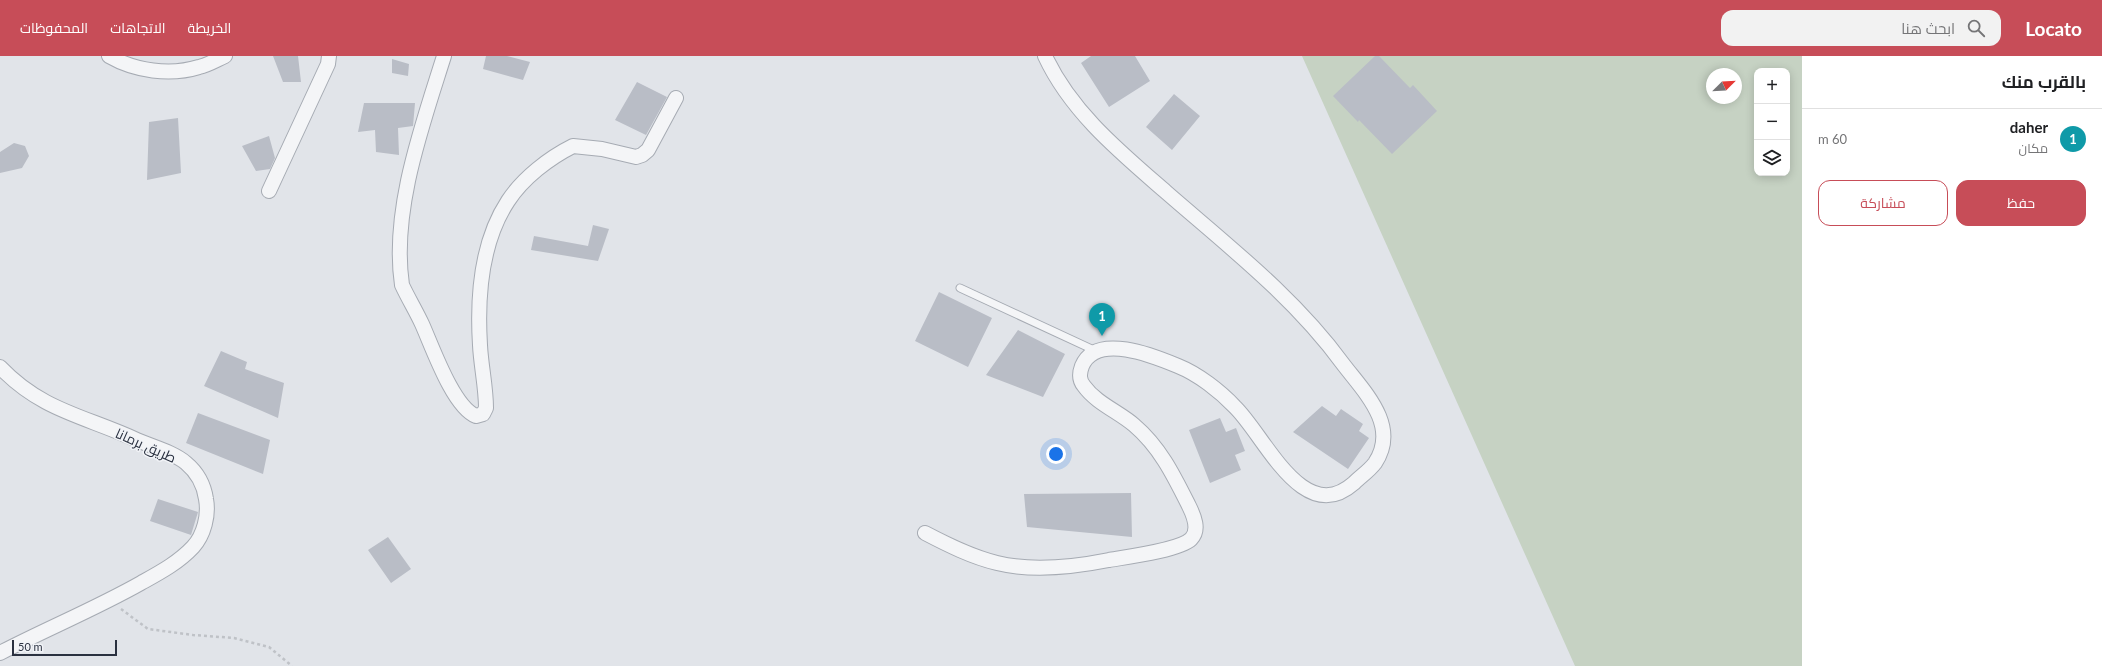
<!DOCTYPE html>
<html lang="ar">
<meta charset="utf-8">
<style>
body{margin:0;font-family:Lato,Cairo,sans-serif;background:#f2f2f2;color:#202124;direction:rtl}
.controls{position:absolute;right:12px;top:12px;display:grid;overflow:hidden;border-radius:8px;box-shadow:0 2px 10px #0003}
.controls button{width:36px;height:36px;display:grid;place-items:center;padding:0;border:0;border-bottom:1px solid #e0e0e0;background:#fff;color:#202124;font:20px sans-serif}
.compass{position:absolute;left:1706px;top:12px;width:36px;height:36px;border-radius:50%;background:#fff;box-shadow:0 2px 10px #0003;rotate:66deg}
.scale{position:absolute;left:12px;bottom:10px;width:105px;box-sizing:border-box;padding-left:4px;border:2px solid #2a3140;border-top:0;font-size:11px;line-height:14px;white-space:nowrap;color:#2a3140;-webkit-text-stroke:3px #f1f3f7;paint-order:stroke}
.you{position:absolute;left:1056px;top:398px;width:14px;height:14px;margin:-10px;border:3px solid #fff;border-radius:50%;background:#1a73e8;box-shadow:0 0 0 6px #1a73e833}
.badge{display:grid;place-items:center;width:26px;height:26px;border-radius:50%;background:#c74d58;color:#fff;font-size:13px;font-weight:700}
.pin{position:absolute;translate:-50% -33px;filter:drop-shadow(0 1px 2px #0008)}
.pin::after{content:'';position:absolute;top:21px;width:14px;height:12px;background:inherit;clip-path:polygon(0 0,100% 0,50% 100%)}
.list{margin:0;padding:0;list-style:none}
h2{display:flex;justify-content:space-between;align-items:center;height:52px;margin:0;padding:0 16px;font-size:17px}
h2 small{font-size:13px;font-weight:400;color:#757577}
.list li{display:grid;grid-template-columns:26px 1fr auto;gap:12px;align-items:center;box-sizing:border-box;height:60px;padding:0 16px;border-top:1px solid #e0e0e0}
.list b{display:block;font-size:15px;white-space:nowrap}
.list p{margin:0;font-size:13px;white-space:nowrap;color:#757577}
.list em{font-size:13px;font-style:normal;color:#757577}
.actions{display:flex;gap:8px;padding:12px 16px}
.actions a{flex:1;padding:9px 0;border:1px solid #c74d58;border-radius:12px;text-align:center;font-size:14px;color:#c74d58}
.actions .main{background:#c74d58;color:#fff}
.icon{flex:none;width:22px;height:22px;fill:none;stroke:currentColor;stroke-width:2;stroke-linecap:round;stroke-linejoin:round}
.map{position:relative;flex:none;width:1802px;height:610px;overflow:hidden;direction:ltr}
header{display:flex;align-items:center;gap:24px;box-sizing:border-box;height:56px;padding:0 20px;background:#c74d58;color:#fff}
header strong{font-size:19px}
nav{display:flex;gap:22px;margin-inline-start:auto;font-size:14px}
.search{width:280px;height:36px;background:#f2f2f2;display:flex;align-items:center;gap:10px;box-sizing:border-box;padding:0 14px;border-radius:12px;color:#757577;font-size:15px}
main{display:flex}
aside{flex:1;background:#fff}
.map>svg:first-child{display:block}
.green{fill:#c6d2c3;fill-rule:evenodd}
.building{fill:#b9bdc6}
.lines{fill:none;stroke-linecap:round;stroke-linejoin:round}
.lane-casing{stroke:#a6abb3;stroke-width:9}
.street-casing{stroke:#a6abb3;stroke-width:16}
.path{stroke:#bfc2c7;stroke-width:2.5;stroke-dasharray:3 3;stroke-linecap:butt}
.lane{stroke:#f4f5f7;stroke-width:7}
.street{stroke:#f4f5f7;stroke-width:14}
.labels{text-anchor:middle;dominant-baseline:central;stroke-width:3;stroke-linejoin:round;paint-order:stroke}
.street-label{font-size:14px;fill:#2a3140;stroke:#f1f3f7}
</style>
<header>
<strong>Locato</strong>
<div class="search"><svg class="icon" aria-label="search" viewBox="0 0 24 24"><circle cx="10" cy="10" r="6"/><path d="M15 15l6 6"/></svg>ابحث هنا</div>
<nav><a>الخريطة</a><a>الاتجاهات</a><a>المحفوظات</a></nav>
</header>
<main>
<aside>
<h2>بالقرب منك<small></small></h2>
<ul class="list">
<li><span class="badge" style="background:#0f9aa8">1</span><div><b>daher</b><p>مكان</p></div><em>60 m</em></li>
</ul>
<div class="actions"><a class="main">حفظ</a><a>مشاركة</a></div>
</aside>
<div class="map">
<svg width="1802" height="610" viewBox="0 0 1802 610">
<rect width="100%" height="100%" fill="#e1e4e9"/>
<path class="green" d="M1302,0H1802V610H1575ZM1757,15H1787V117H1757ZM1712,18H1736V42H1712Z"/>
<path class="building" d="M273,0H298L301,26H283Z
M486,0H507L530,6L523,24L483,13Z
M1091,0H1135L1150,25L1109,51L1081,7Z
M1375,0H1379L1410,32L1413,29L1437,55L1392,98L1359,64L1358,66L1333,40Z
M392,3L409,8L408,20L392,17Z
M637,26L667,41L646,79L615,64Z
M1174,38L1200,60L1172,94L1146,71Z
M364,47H415L413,70L398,72L399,99L376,96L375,74L358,76Z
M178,62L181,117L147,124L149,66Z
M269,80L275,102L270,113L256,115L242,90Z
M14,87L25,90L29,100L22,112L0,117V96Z
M593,169L609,173L598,205L531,194L534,180L588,190Z
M939,236L992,262L968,311L915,285Z
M1018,274L1065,298L1043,341L986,319Z
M221,295L247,306L245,313L284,327L278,362L204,330Z
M1322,350L1336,360L1341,353L1363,368L1359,375L1369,382L1348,413L1293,376Z
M198,357L270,384L263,418L186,387Z
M1220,362L1226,376L1236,372L1245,395L1235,399L1241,414L1210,427L1189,374Z
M1131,437L1132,481L1027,471L1024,438Z
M158,443L198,456L191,479L150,465Z
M388,481L411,513L391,527L368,494Z"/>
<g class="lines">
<defs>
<path id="lane" d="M960,232L1096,295"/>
<path id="street" d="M109,0C135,15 170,20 199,11C208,9 216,4 225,0
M444,0C422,70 391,155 402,229C408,242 416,255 422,268C432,290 453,351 476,360L483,358L486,352C486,331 481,310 480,289C477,241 481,186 508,145C523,122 549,102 573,90L602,93L636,101L642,99L648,94L676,42
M269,135L328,8L329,0
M0,311C42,355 85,360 137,384C153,391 173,396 186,407C198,417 204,429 206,443C209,459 204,479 193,491C178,507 159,517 141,527C95,553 46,573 0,597
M925,477C948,489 972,501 997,507C1033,516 1074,511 1109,504C1127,501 1180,494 1191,483C1200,474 1194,460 1189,450C1174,420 1160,391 1134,369C1119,356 1096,347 1084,330C1079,324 1079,318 1082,310C1096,276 1154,300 1178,310C1198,318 1220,335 1235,351C1265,380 1303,472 1354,427C1361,420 1369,415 1375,407C1385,392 1386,377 1379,360C1371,341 1356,325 1343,308C1294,241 1228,190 1166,136C1120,96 1071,56 1045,0"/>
</defs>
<use href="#lane" class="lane-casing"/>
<use href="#street" class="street-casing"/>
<path class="path" d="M121,553L148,573L193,579L234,582L269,591L292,610"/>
<use href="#lane" class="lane"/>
<use href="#street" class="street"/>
</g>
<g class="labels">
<g class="street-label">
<text transform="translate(146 389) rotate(24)">طريق برمانا</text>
</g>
</g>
</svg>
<div class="controls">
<button>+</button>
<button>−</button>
<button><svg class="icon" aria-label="layers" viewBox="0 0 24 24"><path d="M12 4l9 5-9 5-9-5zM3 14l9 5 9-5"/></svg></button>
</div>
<svg class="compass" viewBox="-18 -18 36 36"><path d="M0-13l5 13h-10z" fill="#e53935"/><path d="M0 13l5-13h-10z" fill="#757577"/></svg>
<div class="scale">50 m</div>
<div class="you"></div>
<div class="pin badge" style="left:1102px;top:280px;background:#0f9aa8">1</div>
</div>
</main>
